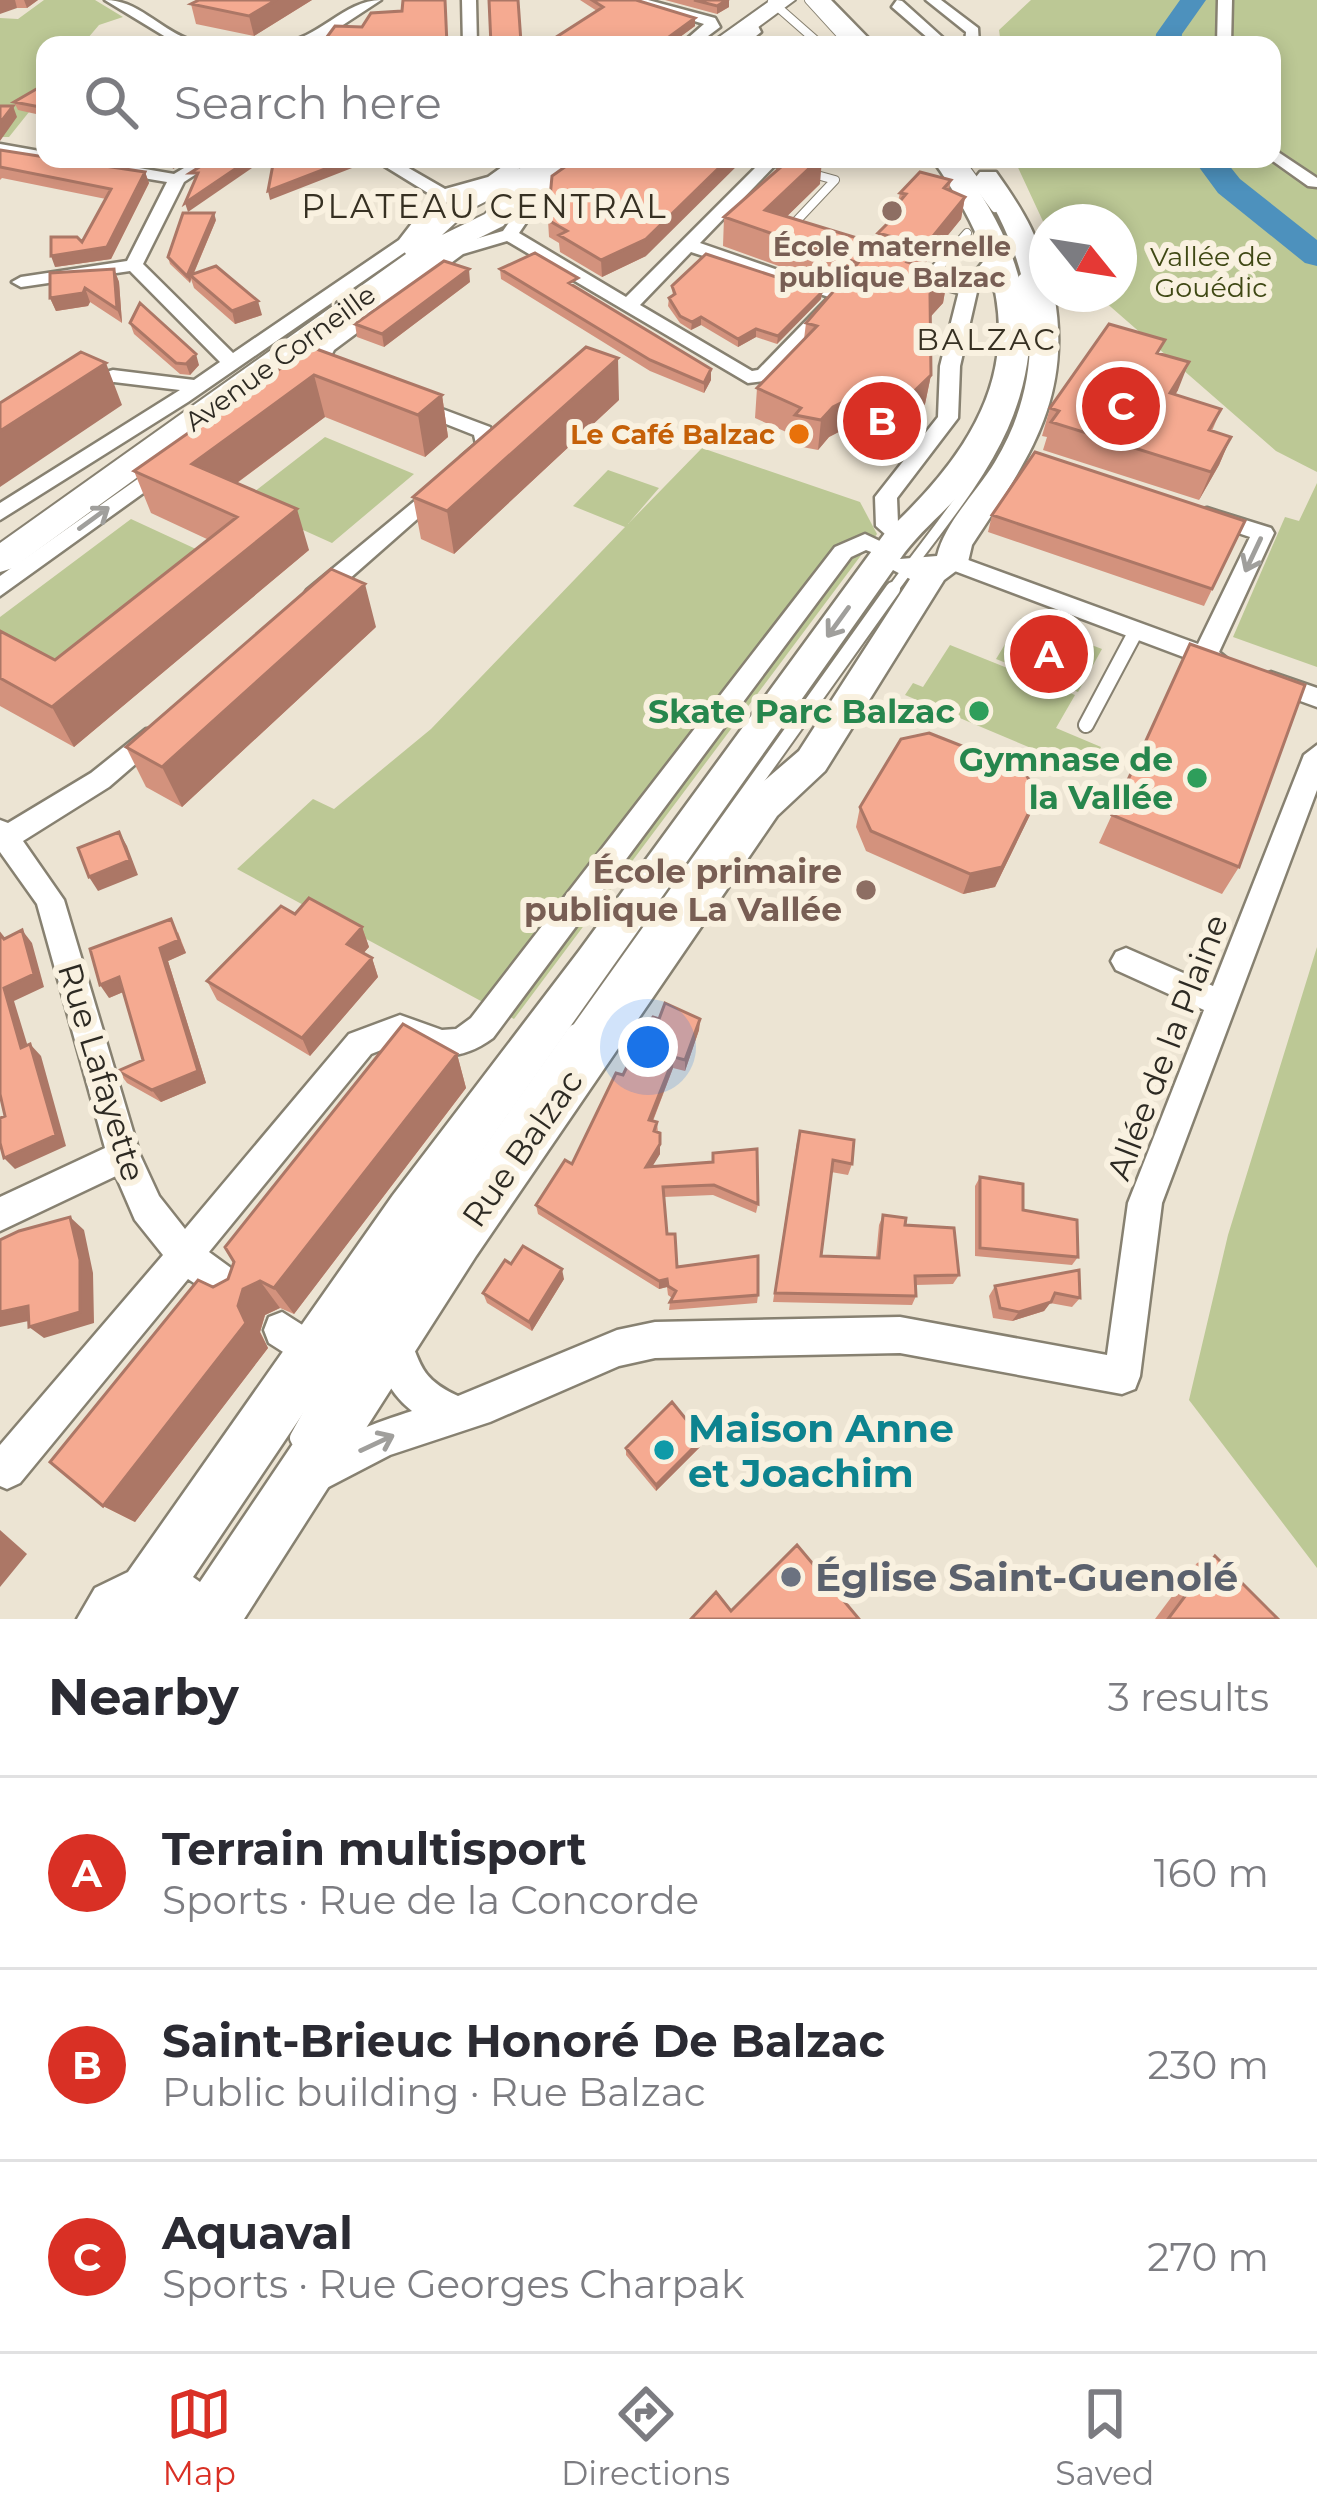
<!DOCTYPE html>
<meta charset="utf-8">
<style>
body{margin:0;font-family:Montserrat,sans-serif;background:#f7f7f7;color:#2b2b33}
.compass{position:absolute;left:1029px;top:204px;width:108px;height:108px;border-radius:50%;background:#fff;box-shadow:0 6px 18px #0003;rotate:120deg}
.you{position:absolute;left:648px;top:1047px;width:42px;height:42px;margin:-30px;border:9px solid #fff;border-radius:50%;background:#1a73e8;box-shadow:0 0 0 18px #1a73e833}
.badge{display:grid;place-items:center;width:78px;height:78px;border-radius:50%;background:#d93025;color:#fff;font-size:39px;font-weight:700}
.pin{position:absolute;translate:-50% -50%;border:6px solid #fff;box-shadow:0 3px 12px #0006}
.list{margin:0;padding:0;list-style:none}
h2{display:flex;justify-content:space-between;align-items:center;height:156px;margin:0;padding:0 48px;font-size:51px}
h2 small{font-size:39px;font-weight:400;color:#7c7c81}
.list li{display:grid;grid-template-columns:78px 1fr auto;gap:36px;align-items:center;box-sizing:border-box;height:192px;padding:0 48px;border-top:3px solid #e1e1e2}
.list b{display:block;font-size:45px;white-space:nowrap}
.list p{margin:0;font-size:39px;white-space:nowrap;color:#7c7c81}
.list em{font-size:39px;font-style:normal;color:#7c7c81}
.icon{flex:none;width:66px;height:66px;fill:none;stroke:currentColor;stroke-width:2;stroke-linecap:round;stroke-linejoin:round}
.map{position:relative;flex:none;width:1317px;height:1619px;overflow:hidden}
.search{position:absolute;background:#fff;box-shadow:0 6px 18px #0003;left:36px;right:36px;top:36px;height:132px;display:flex;align-items:center;gap:30px;box-sizing:border-box;padding:0 42px;border-radius:24px;color:#7c7c81;font-size:45px}
.sheet{height:732px;background:#fff}
nav{display:flex;justify-content:space-around;align-items:center;box-sizing:border-box;height:168px;border-top:3px solid #e1e1e2;background:#fff;font-size:33px;color:#7c7c81}
nav a{display:grid;justify-items:center;gap:6px}
nav .on{color:#d93025}
.map>svg:first-child{display:block}
.green{fill:#bcc895}
.lines{fill:none;stroke-linecap:round;stroke-linejoin:round}
.river{fill:#4d91bd;fill-rule:evenodd}
.lane-far3-casing{stroke:#878171;stroke-width:10}
.lane-far2-casing{stroke:#878171;stroke-width:14}
.lane-far1-casing{stroke:#878171;stroke-width:18}
.lane-casing{stroke:#878171;stroke-width:22}
.street-casing{stroke:#878171;stroke-width:5}
.secondary-casing{stroke:#878171;stroke-width:5}
.primary-casing{stroke:#878171;stroke-width:4}
.lane-far3{stroke:#fff;stroke-width:8}
.lane-far2{stroke:#fff;stroke-width:10}
.lane-far1{stroke:#fff;stroke-width:14}
.lane{stroke:#fff;stroke-width:18}
.street{fill:#fff;fill-rule:evenodd}
.secondary{fill:#fff;fill-rule:evenodd}
.primary{fill:#fff;fill-rule:evenodd}
.wall{fill:#d3927d}
.shaded-wall{fill:#ac7766}
.building{fill:#f5aa91;stroke:#ac7766;stroke-width:3}
.oneway{stroke:#a09f9c}
.education-dot{fill:#8d6e63;stroke:#f9f1e0;stroke-width:4.5}
.food-dot{fill:#e8710a;stroke:#f9f1e0;stroke-width:4.5}
.leisure-dot{fill:#2e9e5b;stroke:#f9f1e0;stroke-width:4.5}
.culture-dot{fill:#0f9aa8;stroke:#f9f1e0;stroke-width:4.5}
.worship-dot{fill:#6b7280;stroke:#f9f1e0;stroke-width:4.5}
.labels{text-anchor:middle;dominant-baseline:central;stroke-width:12;stroke-linejoin:round;paint-order:stroke}
.far-education-label{font-size:27px;font-weight:bold;fill:#785e54;stroke:#f9f1e0}
.far-park-label{font-size:27px;fill:#3f4814;stroke:#f9f1e0}
.far-street-label{font-size:27px;fill:#2d2a23;stroke:#f9f1e0}
.far-food-label{font-size:27px;font-weight:bold;fill:#c56008;stroke:#f9f1e0;text-anchor:end}
.far-neighbourhood-label{font-size:30px;letter-spacing:3px;fill:#363022;stroke:#f9f1e0}
.far-quarter-label{font-size:33px;letter-spacing:3px;fill:#363022;stroke:#f9f1e0}
.leisure-label{font-size:33px;font-weight:bold;fill:#27864d;stroke:#f9f1e0;text-anchor:end}
.education-label{font-size:33px;font-weight:bold;fill:#785e54;stroke:#f9f1e0;text-anchor:end}
.street-label{font-size:33px;fill:#2d2a23;stroke:#f9f1e0}
.near-culture-label{font-size:39px;font-weight:bold;fill:#0d838f;stroke:#f9f1e0;text-anchor:start}
.near-worship-label{font-size:39px;font-weight:bold;fill:#5b616d;stroke:#f9f1e0;text-anchor:start}
</style>
<div class="map">
<svg width="1317" height="1619" viewBox="0 0 1317 1619">
<rect width="100%" height="100%" fill="#ece4d3"/>
<path class="green" d="M44,0H95L123,17L99,25L82,45H45V92L9,137H0V18L18,19Z
M1031,0H1317V472L1276,451L1096,294H1119V222H1047V230L1014,159H1272V45H1001L999,30Z
M325,437L414,474L332,543L241,502Z
M702,448L860,502L877,534L514,1019L237,869L313,799L334,809L431,729L625,527L573,506L608,470L659,488L628,524Z
M1317,483V667L1233,637L1285,517L1299,521Z
M131,519L224,562L88,674L0,641V617Z
M1021,618L1102,649L1078,692L996,659Z
M950,645L1075,695L1056,728L1101,747L1088,772L905,695L913,683L923,687Z
M1317,947V1568L1189,1400L1228,1235Z"/>
<g class="lines">
<path class="river" d="M1180,0H1206L1182,34L1181,45H1155L1156,34Z
M1193,159H1224L1240,179L1317,240V266L1305,263L1218,193Z"/>
<defs>
<path id="lane-far3" d="M776,0L772,2L821,45
M809,0L850,45
M959,159L995,208
M770,162L835,180L787,231
M947,256L967,233"/>
<path id="lane-far2" d="M927,280L950,253
M928,280L968,291
M891,592C967,487 1041,419 1023,279"/>
<path id="lane-far1" d="M1086,725L1136,631
M574,1036L893,589"/>
<path id="lane" d="M299,1438L336,1371L576,1033"/>
<path id="street" d="M105,0C138,0 158,28 188,39C207,45 259,43 281,42C317,41 344,0 381,0L320,40L303,45H179Z
M462,0H476L477,45H463Z
M626,0H648L715,18L720,27L696,45H680L704,24Z
M897,0L902,1L951,45H936L892,7Z
M926,0H941L978,28L979,45H965L966,32Z
M1218,0H1232L1231,45H1217Z
M745,20H755L761,32L745,45H729L747,31Z
M0,144L45,152V159H87L174,174L199,159H219L184,182L143,264L233,353L399,240L433,196L373,159H393L445,189L488,177L513,159H532L500,183L449,199L411,248L188,402L0,520V503L180,390L114,382L78,392L68,386L71,382L113,370L194,380L220,362L130,271L21,287L12,282L21,277L127,261L167,182L0,154Z
M1272,148L1317,178V187L1308,186L1270,159Z
M569,159H587L549,189L519,233L626,297L764,159H781L700,243L850,295L771,380L748,383L507,241L463,254L334,350C328,364 309,379 293,375V367L318,343L451,246L503,231L537,182ZM691,252L829,297L758,370L752,371L640,305Z
M992,251L1007,255L977,292L960,366L958,418L897,498L898,523L913,537L910,542H894L876,526L875,497L938,417L940,366L959,291Z
M410,397L490,427L497,445L475,467H461V457L476,444L474,435L403,407L400,403Z
M166,459L174,461V471L0,596V576Z
M440,480L448,482V492L323,602H307L303,596L307,590Z
M1207,508L1271,528L1274,533L1219,652L1230,661L1218,670L944,567L941,562L952,554L960,557L1198,644L1250,537L1199,520V510Z
M865,534L903,552L892,560L866,550L851,557L493,1038C460,1062 435,1059 399,1043L371,1054L209,1252L246,1279L252,1291L246,1303L234,1309L188,1279L20,1483L7,1489L0,1486V1445L163,1255L135,1220L116,1176L0,1231V1197L105,1148L37,904L0,852V820L8,823L91,773L146,729H164L168,736L109,787L23,841L64,900L140,1155L159,1196L185,1229L349,1034L400,1015L442,1030L456,1029L471,1018L835,547Z
M1271,672L1317,688V707L1262,687L1259,681L1262,675Z
M1317,745V790L1162,1203L1140,1376L1135,1389L1122,1394L900,1353L655,1358L619,1366L490,1422L390,1455L315,1494L302,1488L296,1475C308,1445 381,1421 412,1411C389,1393 368,1357 380,1328L393,1323L406,1328C421,1364 419,1378 458,1396L617,1330L655,1322L900,1317L1107,1355L1128,1203L1204,1010L1116,970L1111,961L1116,952L1126,948L1213,986L1304,755Z
M282,1312L326,1340L331,1353L326,1366L313,1371L269,1343L264,1330L269,1317Z"/>
<path id="secondary" d="M810,0H831L875,45H853Z
M932,159H956C1039,267 1055,372 969,483C948,510 919,531 900,559L937,556C945,522 977,492 995,462C1052,367 1035,267 976,177L980,172H996C1023,210 1047,247 1047,294H1054C1073,399 1027,461 972,545L968,562L944,580L825,771L777,816L476,1256L244,1619H77L95,1588L128,1572L393,1195L579,951L885,533C1015,414 1038,308 932,159ZM893,570L910,579L799,751L749,794L442,1222L200,1582L193,1577L427,1229Z"/>
<path id="primary" d="M771,0H795L734,45H708Z
M541,159H570L542,181L503,226L435,260L13,568L0,572V543L406,254L403,250C446,190 480,187 541,159ZM504,192L485,214L442,235L469,210Z"/>
</defs>
<use href="#lane-far3" class="lane-far3-casing"/>
<use href="#lane-far2" class="lane-far2-casing"/>
<use href="#lane-far1" class="lane-far1-casing"/>
<use href="#lane" class="lane-casing"/>
<use href="#street" class="street-casing"/>
<use href="#secondary" class="secondary-casing"/>
<use href="#primary" class="primary-casing"/>
<use href="#lane-far3" class="lane-far3"/>
<use href="#lane-far2" class="lane-far2"/>
<use href="#lane-far1" class="lane-far1"/>
<use href="#lane" class="lane"/>
<use href="#street" class="street"/>
<use href="#secondary" class="secondary"/>
<use href="#primary" class="primary"/>
</g>
<path class="wall" d="M0,0H38L27,8H17Z
M312,0L254,36L196,24L191,4Z
M580,0H636L695,26L669,45H491L550,41L597,11Z
M665,0H729V7L717,14Z
M45,84V116L18,110L14,102Z
M0,150L145,172L149,183L111,259L55,267L82,242L106,199L2,178L0,180Z
M951,180L949,190L965,197L961,219L923,266L948,274L943,303L930,317L931,375L925,404L902,428L860,421L829,437L818,450L792,445L793,435L755,418L757,388L804,339L806,323L837,287L723,246L724,217L820,184L786,217L877,244L878,233L894,217L900,193Z
M216,220L194,273L262,315L235,324L194,288L191,279L190,283L170,264L168,257Z
M548,220L646,256L602,277L560,252L559,243L549,237Z
M114,269L119,282L122,323L90,302L88,306L56,311L50,298Z
M500,269L578,289L711,380L704,393L650,371L501,279Z
M470,282L384,347L357,337L355,324Z
M672,286L822,292L821,299L777,344L756,337L738,347L701,325L691,330L680,323L668,306L669,298L673,296Z
M130,323L199,365L190,375L180,374L134,334Z
M311,347L442,395L448,437L425,457L325,417L237,483L309,550L74,747L0,706V631L55,660L209,540L151,513L134,471Z
M1160,354L1178,390L1175,395L1221,409L1212,431L1231,437L1219,465L1199,500L1043,450L1047,437L1042,436L1050,408Z
M619,400L454,554L421,539L413,497Z
M992,515L1245,521L1204,606L988,532Z
M376,627L182,807L146,787L126,747Z
M1190,644L1239,867L1222,894L1099,843Z
M1038,794L1030,815L995,887L963,894L866,851L856,827L860,807Z
M295,914L362,927L369,947L363,953L372,958L378,977L310,1056L217,1000L207,981Z
M178,932L186,953L168,961L206,1083L161,1102L127,1083L118,1071L143,1060L123,992L109,998Z
M700,1019L699,1030L685,1071L673,1068L653,1121L657,1122L660,1154L652,1166L712,1162L758,1204L756,1213L713,1195L664,1197L667,1234L677,1267L758,1295L757,1303L669,1310L670,1302L672,1298L668,1295L667,1287L659,1289L538,1214L536,1205L572,1164L623,1075Z
M457,1054L466,1088L294,1314L280,1308L265,1315L260,1332L268,1348L135,1522L103,1506L228,1279Z
M797,1142L852,1164L848,1175L831,1172L821,1256L876,1257L879,1225L883,1215L905,1225L959,1275L953,1284L916,1285V1296L912,1305L773,1302Z
M980,1177L1023,1210L1078,1257L1072,1265L975,1256V1186Z
M511,1264L564,1279L532,1331L487,1303L483,1293Z
M1079,1270L1080,1298L1072,1307L1050,1303L1044,1311L1012,1321L993,1318L989,1296L995,1286Z
M701,1446L656,1491L626,1455V1448Z
M1215,1556L1278,1619H1155L1197,1563Z"/>
<path class="shaded-wall" d="M0,0H15L17,8L0,14Z
M24,0H38L27,8Z
M276,0H312L254,36L249,16Z
M727,0H729V7L717,14V6Z
M695,18V26L669,45H658Z
M13,106L17,117L0,141V123Z
M173,159H191L173,169L170,160Z
M250,159H265L188,212L185,203Z
M351,159H371L370,161L270,200L268,191Z
M728,159H744L646,256L602,277L601,260Z
M819,159H822L820,184L770,233L765,210Z
M145,172L149,183L111,259L55,267L51,256L107,247Z
M965,197L961,219L921,268L925,246Z
M214,213L216,220L192,277L190,275L191,279L190,283L187,276Z
M114,269L119,282L122,323L117,309Z
M469,269L470,282L384,347L382,334Z
M948,274L943,303L924,324L930,294Z
M85,288L90,302L88,306L56,311L50,298Z
M822,292L821,299L777,344L778,336Z
M258,301L262,315L235,324L232,311Z
M701,317V325L691,330L692,322Z
M756,329V337L738,347V339Z
M196,354L199,365L190,375L186,364Z
M618,358L619,400L454,554L447,511Z
M1189,362L1178,390L1159,421L1170,393Z
M106,363L122,405L0,487V431Z
M711,369V380L704,393V383Z
M314,375L325,417L207,505L192,464Z
M931,375L925,404L902,428L907,398Z
M865,391L860,421L829,437L818,450L821,420L833,407Z
M442,395L448,437L425,457L418,415Z
M1231,437L1219,465L1199,500L1211,472Z
M297,509L309,550L74,747L52,707Z
M365,584L376,627L182,807L162,767Z
M1038,794L1030,815L995,887L963,894L970,874Z
M119,832L127,846L138,875L98,891L89,877Z
M171,919L186,953L168,961L206,1083L161,1102L152,1090L160,948Z
M362,927L369,947L354,964L347,944Z
M22,930L32,943L44,987L14,1001L32,1060L21,1048L4,988Z
M372,958L378,977L310,1056L302,1038Z
M119,977L128,990L109,998L100,985Z
M700,1019L699,1030L685,1071V1060Z
M30,1044L41,1056L66,1146L15,1169L4,1158Z
M457,1054L466,1088L294,1314L274,1288Z
M674,1057L673,1068L649,1130V1120Z
M660,1144V1154L646,1177V1167Z
M70,1217L84,1230L93,1273L94,1323L44,1338L29,1327Z
M562,1269L564,1279L532,1331L529,1322Z
M667,1279V1287L659,1289V1281Z
M260,1281L280,1308L265,1315L260,1332L268,1348L135,1522L103,1506L238,1306L243,1289Z
M1051,1302L1044,1311L1012,1321L1019,1312Z
M28,1306L43,1318L0,1327V1312Z
M702,1439L701,1446L656,1491V1485Z
M0,1530L27,1554L0,1587Z"/>
<path class="building" d="M199,0H276L249,16L191,4Z
M403,0H445L447,45H321L335,26L362,27L371,13L402,11Z
M489,0H518L521,42L550,41L603,7L592,0H636L695,18L658,45H491Z
M694,0H727L717,6Z
M141,38L145,42L142,45H129Z
M241,41H250L257,45H230Z
M45,84V108L14,102Z
M0,106H13L0,123Z
M0,150L45,157V159H58L145,172L107,247L51,256V237H77L82,242L111,189L0,167Z
M212,159H250L185,203L198,173H190Z
M274,159H351L268,191Z
M576,159H728L646,239L601,260L559,235L567,231L548,220L552,176Z
M790,159H819L765,210L913,255L907,262L948,274L930,294L931,375L907,398L865,391L833,407L821,420L795,415L801,408L757,388L817,326L806,323L858,263L724,217Z
M920,172L951,180L944,188L965,197L925,246L878,233L903,208L896,206L906,194L900,193Z
M183,213H214L187,276L168,257Z
M535,253L578,278L569,283L711,369L704,383L650,360L500,269Z
M706,254L822,292L778,336L756,329L738,339L701,317L692,322L680,316L669,298L675,294L672,286Z
M444,261L469,269L382,334L355,324Z
M216,266L258,301L232,311L190,275Z
M114,269L117,309L85,288L83,293L50,298V273Z
M140,303L196,354L186,364L176,363L130,323Z
M1109,324L1165,340L1157,353L1189,362L1170,393L1221,409L1209,430L1231,437L1211,472L1051,422L1059,411L1050,408Z
M311,347L442,395L418,415L314,375L192,464L297,509L52,707L0,678V631L55,660L237,517L134,471Z
M586,347L618,358L447,511L413,497Z
M81,352L106,363L0,431V403Z
M1035,452L1245,521L1212,589L992,515Z
M331,569L365,584L162,767L126,747Z
M1190,644L1305,685L1239,867L1112,815Z
M929,733L1023,770L1038,794L1002,867L970,874L871,831L860,807L901,739Z
M119,832L130,860L89,877L78,848Z
M309,898L362,927L347,944L372,958L302,1038L207,981L281,906L295,914Z
M171,919L179,940L160,948L198,1071L152,1090L118,1071L143,1060L119,977L100,985L90,949Z
M22,930L34,974L4,988L21,1048L30,1044L56,1135L4,1158L0,1143V1118L5,1116L0,1094V934L4,939Z
M665,1003L700,1019L685,1060L674,1057L649,1120L657,1122L654,1131L660,1133V1144L646,1167L713,1162V1153L757,1149L758,1204L714,1185L663,1187L667,1234H675L677,1267L758,1256V1295L670,1302L676,1291L668,1286L667,1279L659,1281L536,1205L565,1160L572,1164L616,1073L623,1075L647,1025L653,1017L659,1019Z
M403,1024L457,1054L274,1288L260,1281L243,1289L238,1306L246,1323L103,1506L50,1462L198,1280L213,1287L228,1279L234,1262L225,1247Z
M800,1131L854,1140L852,1164L833,1160L821,1256L879,1258L883,1215L906,1218L905,1225L954,1228L959,1275L915,1276L916,1296L775,1293Z
M980,1177L1023,1184V1210L1077,1220L1078,1257L980,1248Z
M70,1217L80,1260V1312L29,1327L28,1306L0,1312V1240L19,1231Z
M523,1246L562,1269L529,1322L483,1293L505,1260L511,1264Z
M1079,1270L1080,1298L1055,1293L1051,1302L1019,1312L1000,1308L995,1286Z
M672,1402L702,1439L656,1485L626,1448Z
M797,1545L859,1619H691L716,1592L731,1611Z
M1215,1556L1278,1619H1168Z"/>
<defs><path id="oneway-shaft" d="M-6 0H5M1.5-3L5.5 0L1.5 3" fill="none" stroke-width="1.6" stroke-linecap="round" stroke-linejoin="round" transform="scale(3)"/></defs>
<g class="oneway">
<use href="#oneway-shaft" transform="translate(94 518) rotate(-36)"/>
<use href="#oneway-shaft" transform="translate(1253 555) rotate(115)"/>
<use href="#oneway-shaft" transform="translate(838 622) rotate(126)"/>
<use href="#oneway-shaft" transform="translate(377 1443) rotate(-25)"/>
</g>
<g class="education-dot">
<circle cx="892" cy="211" r="12"/>
<circle cx="866" cy="890" r="12"/>
</g>
<circle class="food-dot" cx="799" cy="434" r="12"/>
<g class="leisure-dot">
<circle cx="979" cy="711" r="12"/>
<circle cx="1197" cy="778" r="12"/>
</g>
<circle class="culture-dot" cx="664" cy="1450" r="12"/>
<circle class="worship-dot" cx="791" cy="1577" r="12"/>
<g class="labels">
<g class="far-education-label">
<text x="892" y="246">École maternelle<tspan x="892" dy="31">publique Balzac</tspan></text>
</g>
<g class="far-park-label">
<text x="1211" y="256">Vallée de<tspan x="1211" dy="31">Gouédic</tspan></text>
</g>
<g class="far-street-label">
<text transform="translate(280 358) rotate(-36)">Avenue Corneille</text>
</g>
<g class="far-food-label">
<text x="775" y="434">Le Café Balzac</text>
</g>
<g class="far-neighbourhood-label">
<text x="987" y="339">BALZAC</text>
</g>
<g class="far-quarter-label">
<text x="485" y="206">PLATEAU CENTRAL</text>
</g>
<g class="leisure-label">
<text x="955" y="711">Skate Parc Balzac</text>
<text x="1173" y="759">Gymnase de<tspan x="1173" dy="38">la Vallée</tspan></text>
</g>
<g class="education-label">
<text x="842" y="871">École primaire<tspan x="842" dy="38">publique La Vallée</tspan></text>
</g>
<g class="street-label">
<text transform="translate(1167 1047) rotate(-69)">Allée de la Plaine</text>
<text transform="translate(102 1072) rotate(73)">Rue Lafayette</text>
<text transform="translate(522 1148) rotate(-55)">Rue Balzac</text>
</g>
<g class="near-culture-label">
<text x="688" y="1428">Maison Anne<tspan x="688" dy="45">et Joachim</tspan></text>
</g>
<g class="near-worship-label">
<text x="815" y="1577">Église Saint-Guenolé</text>
</g>
</g>
</svg>
<svg class="compass" viewBox="-18 -18 36 36"><path d="M0-13l5 13h-10z" fill="#e53935"/><path d="M0 13l5-13h-10z" fill="#7c7c81"/></svg>
<div class="you"></div>
<div class="pin badge" style="left:1049px;top:654px">A</div>
<div class="pin badge" style="left:882px;top:421px">B</div>
<div class="pin badge" style="left:1121px;top:406px">C</div>
<div class="search"><svg class="icon" aria-label="search" viewBox="0 0 24 24"><circle cx="10" cy="10" r="6"/><path d="M15 15l6 6"/></svg>Search here</div>
</div>
<section class="sheet">
<h2>Nearby<small>3 results</small></h2>
<ul class="list">
<li><span class="badge">A</span><div><b>Terrain multisport</b><p>Sports · Rue de la Concorde</p></div><em>160 m</em></li>
<li><span class="badge">B</span><div><b>Saint-Brieuc Honoré De Balzac</b><p>Public building · Rue Balzac</p></div><em>230 m</em></li>
<li><span class="badge">C</span><div><b>Aquaval</b><p>Sports · Rue Georges Charpak</p></div><em>270 m</em></li>
</ul>
</section>
<nav>
<a class="on"><svg class="icon" aria-label="map" viewBox="0 0 24 24"><path d="M3 6l6-2 6 2 6-2v14l-6 2-6-2-6 2zM9 4v14M15 6v14"/></svg>Map</a>
<a><svg class="icon" aria-label="directions" viewBox="0 0 24 24"><path d="M12 3l9 9-9 9-9-9zM9 14v-3h6M13 9l2 2-2 2"/></svg>Directions</a>
<a><svg class="icon" aria-label="saved" viewBox="0 0 24 24"><path d="M7 4h10v16l-5-4-5 4z"/></svg>Saved</a>
</nav>
